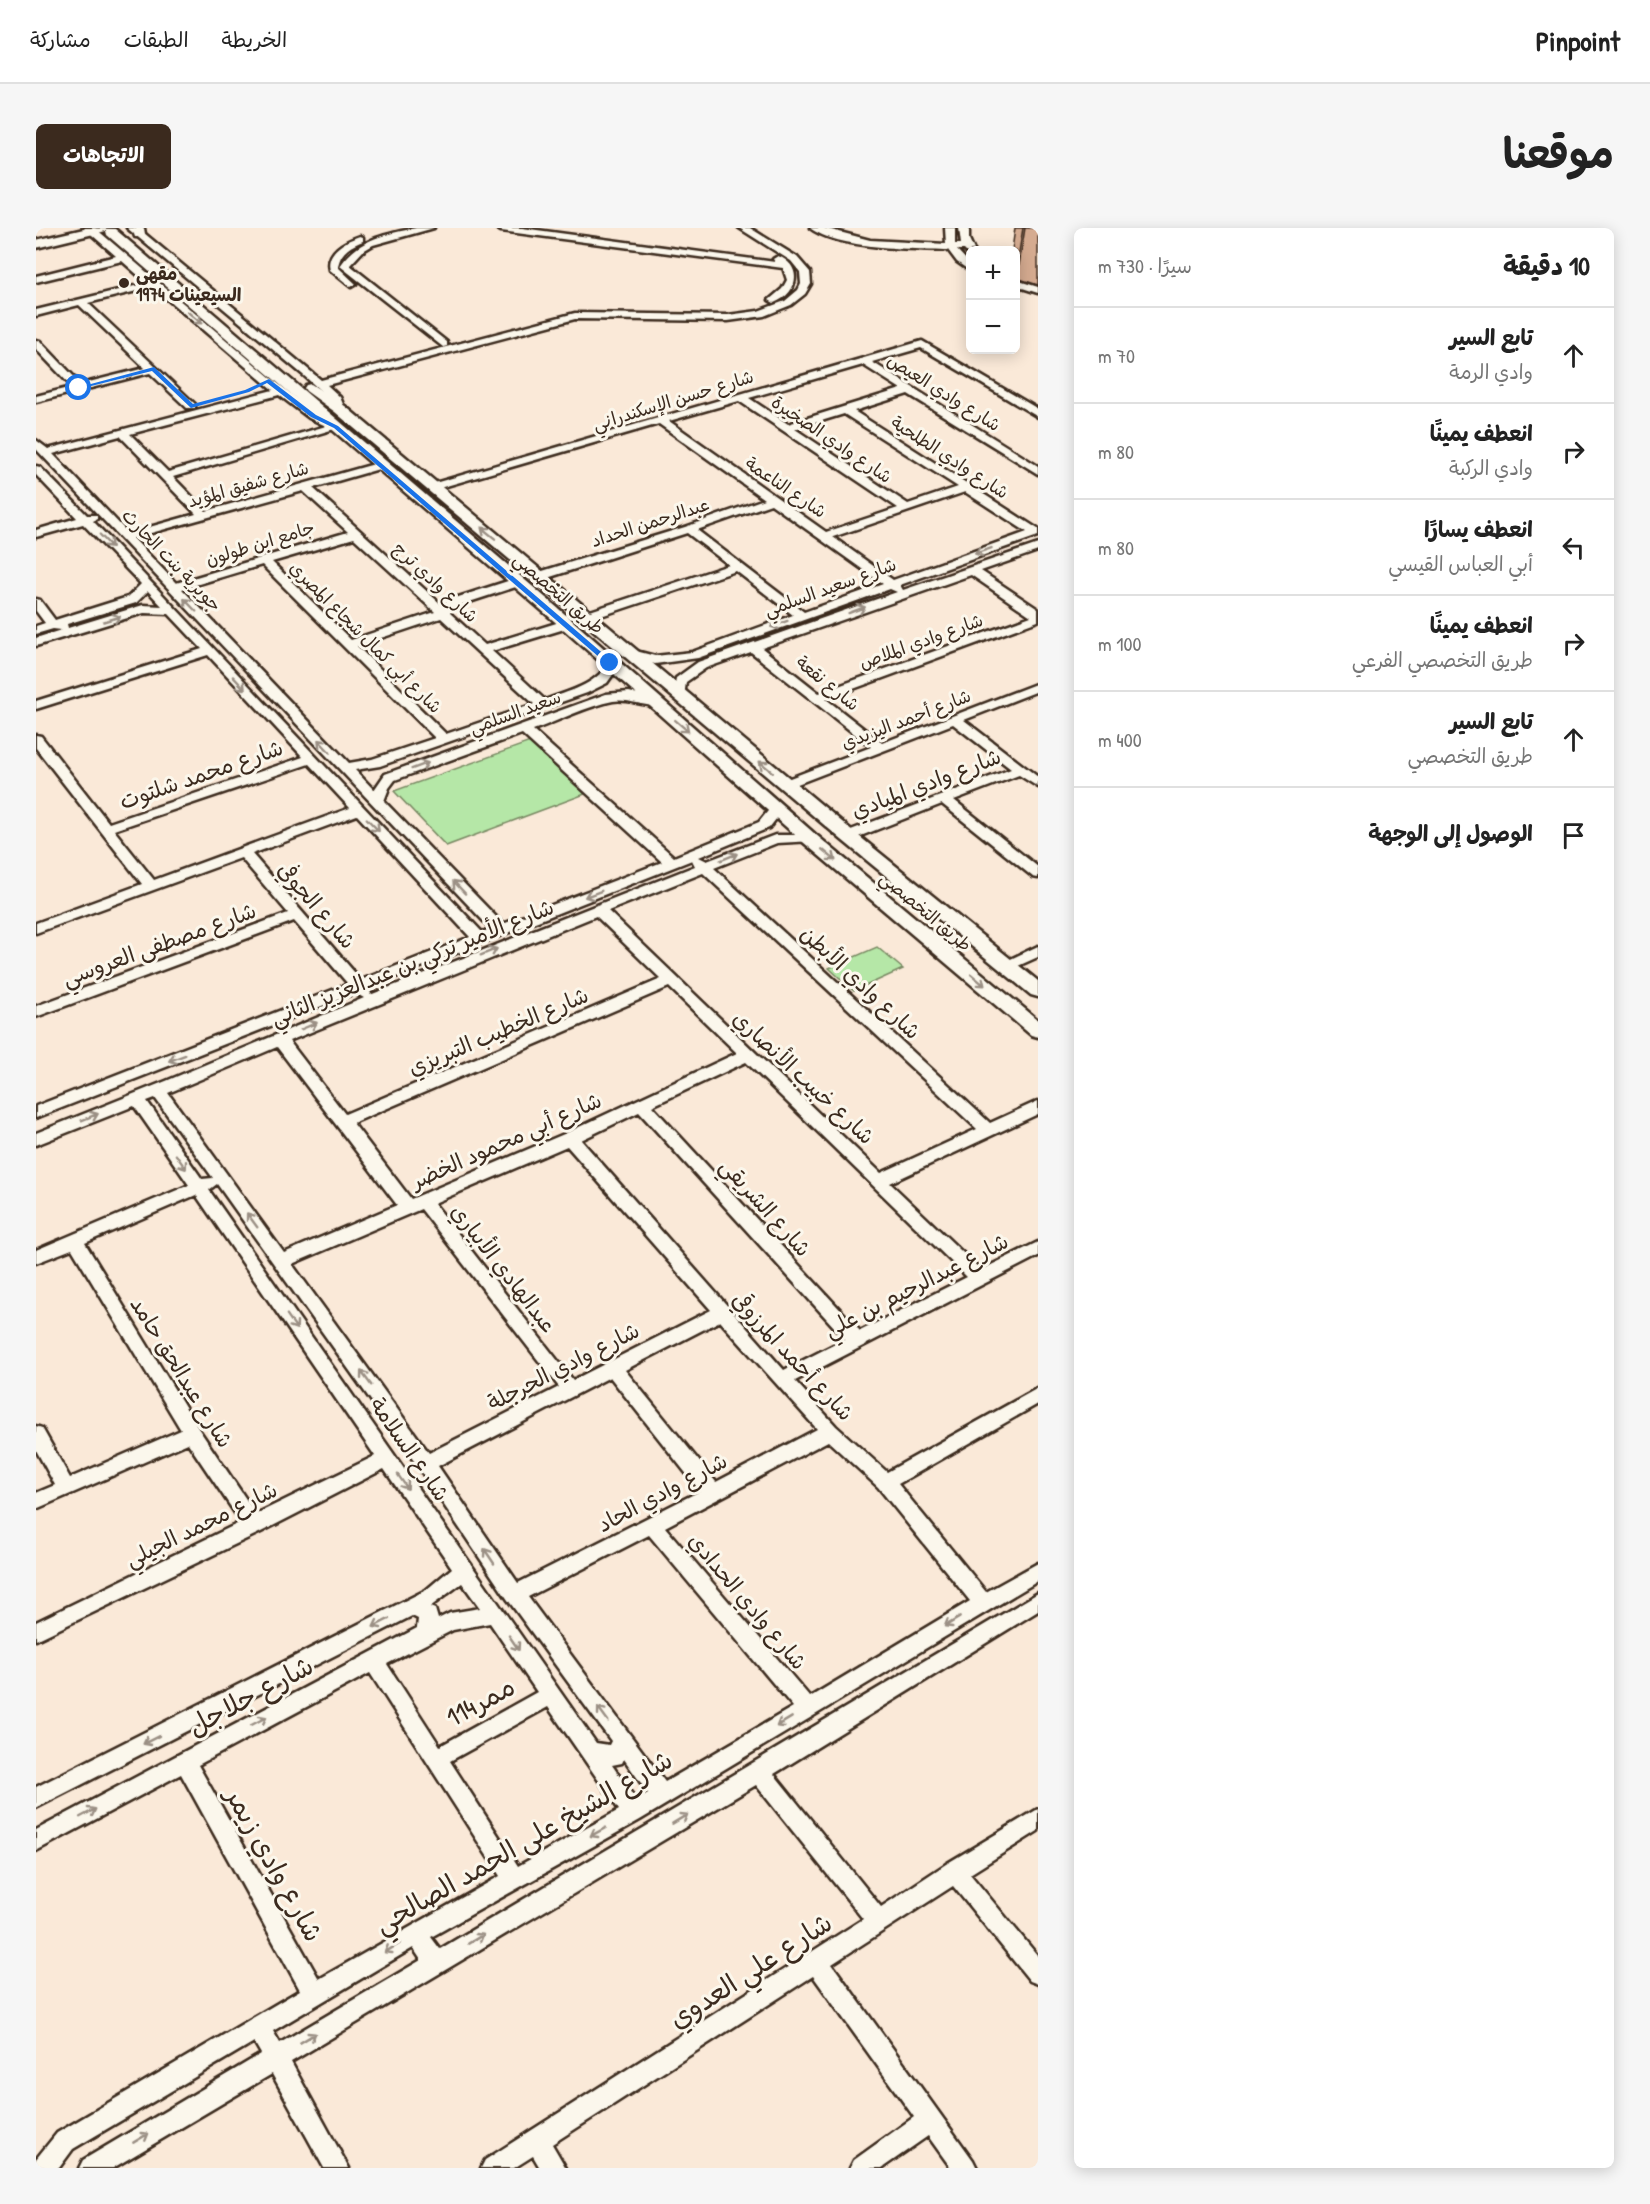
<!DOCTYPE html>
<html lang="ar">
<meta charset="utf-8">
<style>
body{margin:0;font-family:"Patrick Hand","Playpen Sans Arabic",sans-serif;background:#f6f6f6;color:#222;direction:rtl}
.controls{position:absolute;right:18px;top:18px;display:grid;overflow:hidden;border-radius:9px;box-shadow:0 3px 15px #0003}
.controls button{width:54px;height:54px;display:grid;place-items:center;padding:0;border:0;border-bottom:2px solid #e0e0e0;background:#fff;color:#222;font:30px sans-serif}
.stop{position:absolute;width:18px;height:18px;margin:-14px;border:4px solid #1a73e8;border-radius:50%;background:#fff}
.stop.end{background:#1a73e8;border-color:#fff;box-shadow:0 2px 6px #0008}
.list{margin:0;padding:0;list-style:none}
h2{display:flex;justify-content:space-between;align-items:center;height:78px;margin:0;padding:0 24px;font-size:26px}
h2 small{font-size:20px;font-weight:400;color:#767676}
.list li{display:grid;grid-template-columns:39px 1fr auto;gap:18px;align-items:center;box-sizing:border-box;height:96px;padding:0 24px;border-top:2px solid #e0e0e0}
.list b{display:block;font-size:22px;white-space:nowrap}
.list p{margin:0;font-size:20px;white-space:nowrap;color:#767676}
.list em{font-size:20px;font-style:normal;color:#767676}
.icon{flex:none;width:33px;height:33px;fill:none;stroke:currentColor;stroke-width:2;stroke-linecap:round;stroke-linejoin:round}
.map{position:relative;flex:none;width:1002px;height:1940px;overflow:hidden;direction:ltr;border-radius:9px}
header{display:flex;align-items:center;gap:36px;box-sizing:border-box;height:84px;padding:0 30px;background:#fff;border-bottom:2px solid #e0e0e0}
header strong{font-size:28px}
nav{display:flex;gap:33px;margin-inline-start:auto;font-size:21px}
.intro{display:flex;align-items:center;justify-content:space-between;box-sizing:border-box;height:144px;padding:0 36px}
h1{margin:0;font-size:42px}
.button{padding:15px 27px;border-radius:9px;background:#3b2a1e;color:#fff;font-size:21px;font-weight:700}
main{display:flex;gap:36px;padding:0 36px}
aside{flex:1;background:#fff;border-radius:9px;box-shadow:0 3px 15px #0003}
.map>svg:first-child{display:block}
.green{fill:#b5e7a7;stroke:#788862;stroke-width:1.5}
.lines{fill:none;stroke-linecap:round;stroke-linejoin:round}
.minor-casing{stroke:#3b2a1e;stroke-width:5}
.major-casing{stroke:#3b2a1e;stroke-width:5}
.minor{fill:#fbf7ec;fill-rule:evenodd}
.major{fill:#fbf7ec;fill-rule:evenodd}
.wall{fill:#d5ab90;stroke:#3b2a1e;stroke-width:1.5}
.shaded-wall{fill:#ae8b76;stroke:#3b2a1e;stroke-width:1.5}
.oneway{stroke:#9b9085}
.route{fill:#1a73e8}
.poi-dot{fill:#3b2a1e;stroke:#fbf7ec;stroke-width:2}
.labels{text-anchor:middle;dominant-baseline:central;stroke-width:6;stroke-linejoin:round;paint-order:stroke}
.far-poi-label{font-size:18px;font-weight:bold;fill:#3b2a1e;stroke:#fbf7ec;text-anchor:start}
.far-street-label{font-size:18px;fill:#3b2a1e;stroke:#fbf7ec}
.street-label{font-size:22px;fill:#3b2a1e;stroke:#fbf7ec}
.near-street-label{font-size:27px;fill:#3b2a1e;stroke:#fbf7ec}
</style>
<header>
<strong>Pinpoint</strong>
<nav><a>الخريطة</a><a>الطبقات</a><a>مشاركة</a></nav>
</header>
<div class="intro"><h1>موقعنا</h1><a class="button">الاتجاهات</a></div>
<main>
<aside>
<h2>10 دقيقة<small>سيرًا · 730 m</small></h2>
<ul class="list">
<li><svg class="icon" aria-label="ahead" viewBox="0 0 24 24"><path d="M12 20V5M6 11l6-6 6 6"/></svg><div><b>تابع السير</b><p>وادي الرمة</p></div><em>70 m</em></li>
<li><svg class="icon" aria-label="right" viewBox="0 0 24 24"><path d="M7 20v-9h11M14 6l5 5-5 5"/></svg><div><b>انعطف يمينًا</b><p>وادي الركبة</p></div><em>80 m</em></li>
<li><svg class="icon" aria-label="left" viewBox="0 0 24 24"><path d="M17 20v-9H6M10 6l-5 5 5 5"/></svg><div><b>انعطف يسارًا</b><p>أبي العباس القيسي</p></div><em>80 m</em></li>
<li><svg class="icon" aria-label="right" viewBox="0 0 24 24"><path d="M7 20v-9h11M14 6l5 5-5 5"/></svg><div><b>انعطف يمينًا</b><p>طريق التخصصي الفرعي</p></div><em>100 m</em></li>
<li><svg class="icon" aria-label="ahead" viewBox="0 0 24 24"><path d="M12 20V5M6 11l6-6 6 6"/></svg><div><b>تابع السير</b><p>طريق التخصصي</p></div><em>400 m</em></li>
<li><svg class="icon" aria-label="arrive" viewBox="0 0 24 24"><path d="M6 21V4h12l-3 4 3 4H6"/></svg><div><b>الوصول إلى الوجهة</b></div></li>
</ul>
</aside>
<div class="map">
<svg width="1002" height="1940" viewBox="0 0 1002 1940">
<rect width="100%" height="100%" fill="#fae9d8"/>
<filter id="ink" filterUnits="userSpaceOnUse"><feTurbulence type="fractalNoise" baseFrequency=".0167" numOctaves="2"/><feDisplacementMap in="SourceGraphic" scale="12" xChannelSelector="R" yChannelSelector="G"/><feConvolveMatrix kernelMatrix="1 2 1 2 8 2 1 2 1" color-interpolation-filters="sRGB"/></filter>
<g filter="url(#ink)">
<path class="green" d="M494,514L549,566L410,618L358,563Z
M841,719L867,741L818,763L793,740Z"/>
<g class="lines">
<defs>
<path id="minor" d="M48,0H59L235,150L281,186L305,199L137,249L170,283L342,235H350V239L277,260L407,378L410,373L478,351H486V357L418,379L414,385L449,417L527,393H535V399L456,423L509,472C533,463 558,458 573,435L577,434L583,438L571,455L551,465L344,538L319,542L338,562L349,546L570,466L593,464L624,471L625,474L624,477C609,480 593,470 577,473C551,478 522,493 497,502L638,629L723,594L736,578H746L748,581L733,600L663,629L671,633L739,607H778L780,610L778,613L741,615L678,640L954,895L1002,873V886L854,955L945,1042L1002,1014V1028L759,1153L800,1198L851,1244L1002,1160V1176L862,1256L950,1364L1002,1335V1353L604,1592L395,1709L404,1721L1002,1365V1383L738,1546L845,1679L910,1636L1002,1581V1603L934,1646L1002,1728V1756L994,1753L917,1658L796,1736L937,1932L941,1940H915L892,1908L846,1940H814L818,1932L878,1889L777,1748L516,1916L530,1940H504L497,1928L478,1940H445L449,1932L827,1691L720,1557L255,1834L313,1940H288L236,1846L77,1940H43L47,1932L225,1826L218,1814L37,1921L23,1940H0V1931L21,1905L264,1762L145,1546L0,1623V1602L381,1400L382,1391L376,1388L0,1580V1559L390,1362L416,1340L348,1241L225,1304L0,1412V1394L205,1294L152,1215L0,1281V1265L19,1257L0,1222V1198L6,1200L34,1250L145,1202L36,1021L0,1035V1022L153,957L98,878L0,917V905L130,853L328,770L319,765L0,890V878L312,756L258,693L0,789V778L252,685L205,630L0,705V695L106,656L0,520V507L5,508L73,595L267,529L172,427L0,481V473L166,421L133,386L108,385L0,418V410L25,402L17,401L0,406V398L9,395L0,383V371L4,372L19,392L92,369L105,356L47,296L0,309V302L41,290L0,247V238L4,239L51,287H61V291L57,293L446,704L455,701L0,221V212L12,221L237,162L117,59L52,75L159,176V180H151L114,145L0,174V168L36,159L0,121V112L4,113L45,156L109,140L43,77L0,88V82L111,55L86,33L0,54V48L80,28ZM243,167L273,190L290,198L132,244L94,206ZM84,208L160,286L92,305L17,226ZM267,263L312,304L140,355L97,310ZM318,310L399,384L315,412L236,334ZM226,337L399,510L336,531L313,535L146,361ZM112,363L126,378L107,377L32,400L31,396L100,375ZM405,390L498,476L410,506L321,418ZM486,506L626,634L467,696L348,573L353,560L359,552ZM273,536L314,580L118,652L78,602ZM321,587L434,709L325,752L216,626ZM656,632L659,638L334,767L335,765L332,760ZM667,645L941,901L845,945L572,683ZM560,688L625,751L309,886L253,813ZM633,759L701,825L528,906L375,971L317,895ZM241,819L361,977L248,1025L132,865ZM710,834L931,1049L824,1103L616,878ZM119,870L177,950L166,951L111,873ZM603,884L809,1111L748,1142L545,912ZM531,918L675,1082L537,1152L398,975ZM181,956L383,1240L472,1372L575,1513L573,1517L560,1515L173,962ZM160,967L339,1228L220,1286L162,1200L49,1015ZM385,981L523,1159L393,1225L256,1036ZM684,1093L781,1201L680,1254L589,1142ZM574,1149L664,1263L482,1355L402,1238ZM792,1213L842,1259L934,1373L774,1469L629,1299ZM613,1307L757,1479L629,1554L492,1369ZM426,1355L444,1380L414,1385L402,1391L399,1381L394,1379ZM454,1395L501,1464L404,1518L351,1436L417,1402ZM334,1445L464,1648L283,1751L162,1537ZM512,1479L583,1582L482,1638L414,1533ZM588,1531L612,1565L600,1572L576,1537L586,1535ZM377,1720L385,1732L244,1815L237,1803Z
M91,0H102L285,152L539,85L692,87L722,83L749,73L762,62L765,56L764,44L755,33L703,0H714L761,29L774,44L775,56L769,66L755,77L728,88L692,93L539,91L291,157L304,169L309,181L304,184L300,183L295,172L266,146Z
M380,0H398L337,17L327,23L314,37L411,114V118L407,119L304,38C322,11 350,6 380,0Z
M460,0H486L739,34L737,31L742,28C768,38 762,66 738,75L733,72L746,61L751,52L747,40L465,3Z
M774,0H788L834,12L910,16L909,0H919V16H925L923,0H933V11L938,22H934V28L928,22H921L934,36V43L921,34L912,22C877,21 801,21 774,0Z
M324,8L327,9V13C314,18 304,24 302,39L320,56L315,59L294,42C289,24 309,13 324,8Z
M980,52L1002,59V65L980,58Z
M886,113L1002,181V189L885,120L836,134L1002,238V246L872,166L818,183L1002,301V308L864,357L867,362L1002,316V323L945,343L1002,381V393L790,471L846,515L1002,455V463L928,492L1002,549V559L983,547L918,572L1002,639V650L997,649L906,576L817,611L812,612L805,608L807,605L975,541L917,496L751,560L744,556L746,553L835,519L715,424L670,440L650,454L648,469L643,470L637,466L640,450L662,434L861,364L854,361L662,430L619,436L592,429L590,426L596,422L619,428L656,424L757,387L700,343L556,391H548V385L693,337L651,305L508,351H500V345L649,299L728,271L623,196L400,261L396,262L390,259L392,257ZM827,137L865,161L752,196L713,170ZM703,173L862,280L790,304L633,193ZM808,186L922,259L872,276L759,201ZM929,264L991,304L857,352L797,309ZM735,276L847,356L768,384L661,302ZM935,347L995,388L783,465L726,420Z
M1002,718V729L971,743L964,738L966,735Z"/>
<path id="major" d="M52,0L79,1L537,393L779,606L1002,792V809L995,807L767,614L525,399L71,7L70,3L0,20V12Z
M96,0H108L109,6L107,9H99Z
M275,156L309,178L818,604L1002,753V769L995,767L806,612L299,184L270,163L268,160L270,157Z"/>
</defs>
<use href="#minor" class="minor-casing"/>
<use href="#major" class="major-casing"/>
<use href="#minor" class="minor"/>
<use href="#major" class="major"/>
</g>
<path class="wall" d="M979,0H1002V57L981,50L980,51V22H976Z"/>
<path class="shaded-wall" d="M987,0H989L981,50L980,51V42Z"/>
<defs><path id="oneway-shaft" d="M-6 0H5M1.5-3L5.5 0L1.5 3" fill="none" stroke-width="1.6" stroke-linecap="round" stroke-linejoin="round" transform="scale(1.5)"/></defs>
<g class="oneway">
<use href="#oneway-shaft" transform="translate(159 90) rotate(40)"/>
<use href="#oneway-shaft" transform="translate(452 305) rotate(-141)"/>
<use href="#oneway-shaft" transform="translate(70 313) rotate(46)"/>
<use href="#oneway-shaft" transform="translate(947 323) rotate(161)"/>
<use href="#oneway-shaft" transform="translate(154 377) rotate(-134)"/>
<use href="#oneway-shaft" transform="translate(821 382) rotate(-20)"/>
<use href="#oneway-shaft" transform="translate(76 391) rotate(-17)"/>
<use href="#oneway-shaft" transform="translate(743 396) rotate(160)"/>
<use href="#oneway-shaft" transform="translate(203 455) rotate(47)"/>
<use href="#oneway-shaft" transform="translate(646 498) rotate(41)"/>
<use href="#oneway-shaft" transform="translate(288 518) rotate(-133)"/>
<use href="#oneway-shaft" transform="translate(384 538) rotate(-20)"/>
<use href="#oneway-shaft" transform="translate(730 539) rotate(-140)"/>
<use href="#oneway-shaft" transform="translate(337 597) rotate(46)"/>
<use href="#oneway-shaft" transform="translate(793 627) rotate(40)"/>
<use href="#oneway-shaft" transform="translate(693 629) rotate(-22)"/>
<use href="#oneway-shaft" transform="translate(423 659) rotate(-133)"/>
<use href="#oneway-shaft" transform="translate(557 666) rotate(159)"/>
<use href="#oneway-shaft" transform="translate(453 724) rotate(-22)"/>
<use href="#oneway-shaft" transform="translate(942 752) rotate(40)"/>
<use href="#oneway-shaft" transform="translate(273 798) rotate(-23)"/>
<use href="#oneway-shaft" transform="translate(141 830) rotate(159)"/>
<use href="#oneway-shaft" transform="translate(54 889) rotate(-22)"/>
<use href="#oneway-shaft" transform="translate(145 934) rotate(55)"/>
<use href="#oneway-shaft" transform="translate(216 992) rotate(-126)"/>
<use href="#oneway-shaft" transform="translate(256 1094) rotate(55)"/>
<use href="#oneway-shaft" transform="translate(330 1150) rotate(-126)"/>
<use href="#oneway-shaft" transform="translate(367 1254) rotate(55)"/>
<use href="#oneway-shaft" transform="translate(453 1328) rotate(-124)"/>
<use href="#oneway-shaft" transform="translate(916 1394) rotate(149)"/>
<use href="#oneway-shaft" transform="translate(345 1395) rotate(153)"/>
<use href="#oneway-shaft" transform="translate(478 1415) rotate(56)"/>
<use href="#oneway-shaft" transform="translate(567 1486) rotate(-126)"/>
<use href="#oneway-shaft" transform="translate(223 1493) rotate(-28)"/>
<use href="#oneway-shaft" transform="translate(748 1494) rotate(149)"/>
<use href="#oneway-shaft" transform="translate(115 1512) rotate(153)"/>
<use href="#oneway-shaft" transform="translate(52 1585) rotate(-28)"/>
<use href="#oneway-shaft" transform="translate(644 1591) rotate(-31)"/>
<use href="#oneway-shaft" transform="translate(562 1604) rotate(151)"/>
<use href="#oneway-shaft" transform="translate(440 1711) rotate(-31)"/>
<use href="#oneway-shaft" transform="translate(356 1720) rotate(149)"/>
<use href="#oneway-shaft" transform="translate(272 1810) rotate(-31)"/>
<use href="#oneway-shaft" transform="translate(105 1910) rotate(-31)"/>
</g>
</g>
<path class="route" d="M118,139L157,176L209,162L233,151L280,187L302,198L578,435L571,436L298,200L275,189L231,155L213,164L155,180L116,143L43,161L40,160Z"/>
<circle class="poi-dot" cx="88" cy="55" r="6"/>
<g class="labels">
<g class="far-poi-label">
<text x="100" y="45">مقهى<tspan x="100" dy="21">السيعينات 1974</tspan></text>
</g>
<g class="far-street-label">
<text transform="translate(908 164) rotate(32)">شارع وادي العيص</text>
<text transform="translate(637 172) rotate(-17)">شارع حسن الإسكندراني</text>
<text transform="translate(796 211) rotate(34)">شارع وادي الصخيرة</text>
<text transform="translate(914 229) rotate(33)">شارع وادي الطلحية</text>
<text transform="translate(212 256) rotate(-16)">شارع شفيق المؤيد</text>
<text transform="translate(750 259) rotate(34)">شارع الناعمة</text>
<text transform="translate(614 294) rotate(-18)">عبدالرحمن الحداد</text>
<text transform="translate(224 315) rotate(-17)">جامع ابن طولون</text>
<text transform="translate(136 332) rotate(46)">جويرية بنت الحارث</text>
<text transform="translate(400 354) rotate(43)">شارع وادي ترج</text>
<text transform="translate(794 359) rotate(-20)">شارع سعيد السلمي</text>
<text transform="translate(523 365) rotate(41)">طريق التخصصي</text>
<text transform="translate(330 409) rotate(45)">شارع أبي كمال شجاع المصري</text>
<text transform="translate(885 413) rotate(-20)">شارع وادي الملاص</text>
<text transform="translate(792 455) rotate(39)">شارع نقعة</text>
<text transform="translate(479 484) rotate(-20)">سعيد السلمي</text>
<text transform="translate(870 491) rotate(-21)">شارع أحمد اليزيدي</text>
<text transform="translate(890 683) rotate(40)">طريق التخصصي</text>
</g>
<g class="street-label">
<text transform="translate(165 546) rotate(-19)">شارع محمد شلتوت</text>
<text transform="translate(890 555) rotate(-21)">شارع وادي الميادي</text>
<text transform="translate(281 677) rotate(49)">شارع الجوفي</text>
<text transform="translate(123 716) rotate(-20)">شارع مصطفى العروسي</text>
<text transform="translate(376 734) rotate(-22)">شارع الأمير تركي بن عبدالعزيز الثاني</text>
<text transform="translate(825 754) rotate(43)">شارع وادي الأبطن</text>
<text transform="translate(462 803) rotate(-23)">شارع الخطيب التبريزي</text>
<text transform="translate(768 849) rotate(43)">شارع خبيب الأنصاري</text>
<text transform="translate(470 912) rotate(-24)">شارع أبي محمود الخضر</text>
<text transform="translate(730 979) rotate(48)">شارع الشريقي</text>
<text transform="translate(468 1040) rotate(52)">عبدالهادي الأبياري</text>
<text transform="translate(880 1057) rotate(-27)">شارع عبدالرحيم بن علي</text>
<text transform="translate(757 1128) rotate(47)">شارع أحمد المرزوقي</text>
<text transform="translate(527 1138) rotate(-27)">شارع وادي الحرجلة</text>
<text transform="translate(146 1144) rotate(58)">شارع عبدالحق حامد</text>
<text transform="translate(374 1221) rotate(55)">شارع السلامة</text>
<text transform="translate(626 1264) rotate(-28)">شارع وادي الحاد</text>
<text transform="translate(165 1296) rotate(-26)">شارع محمد الجيلي</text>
<text transform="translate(712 1373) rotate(50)">شارع وادي الحدادي</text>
</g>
<g class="near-street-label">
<text transform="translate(214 1467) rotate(-28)">شارع جلاجل</text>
<text transform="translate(444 1473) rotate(-29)">ممر114</text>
<text transform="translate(487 1613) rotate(-30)">شارع الشيخ على الحمد الصالحي</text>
<text transform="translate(239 1636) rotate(61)">شارع وادي زيمر</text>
<text transform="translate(714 1742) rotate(-33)">شارع علي العدوي</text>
</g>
</g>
</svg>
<div class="controls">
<button>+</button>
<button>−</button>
</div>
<div class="stop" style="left:43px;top:160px"></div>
<div class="stop end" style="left:574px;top:435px"></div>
</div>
</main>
